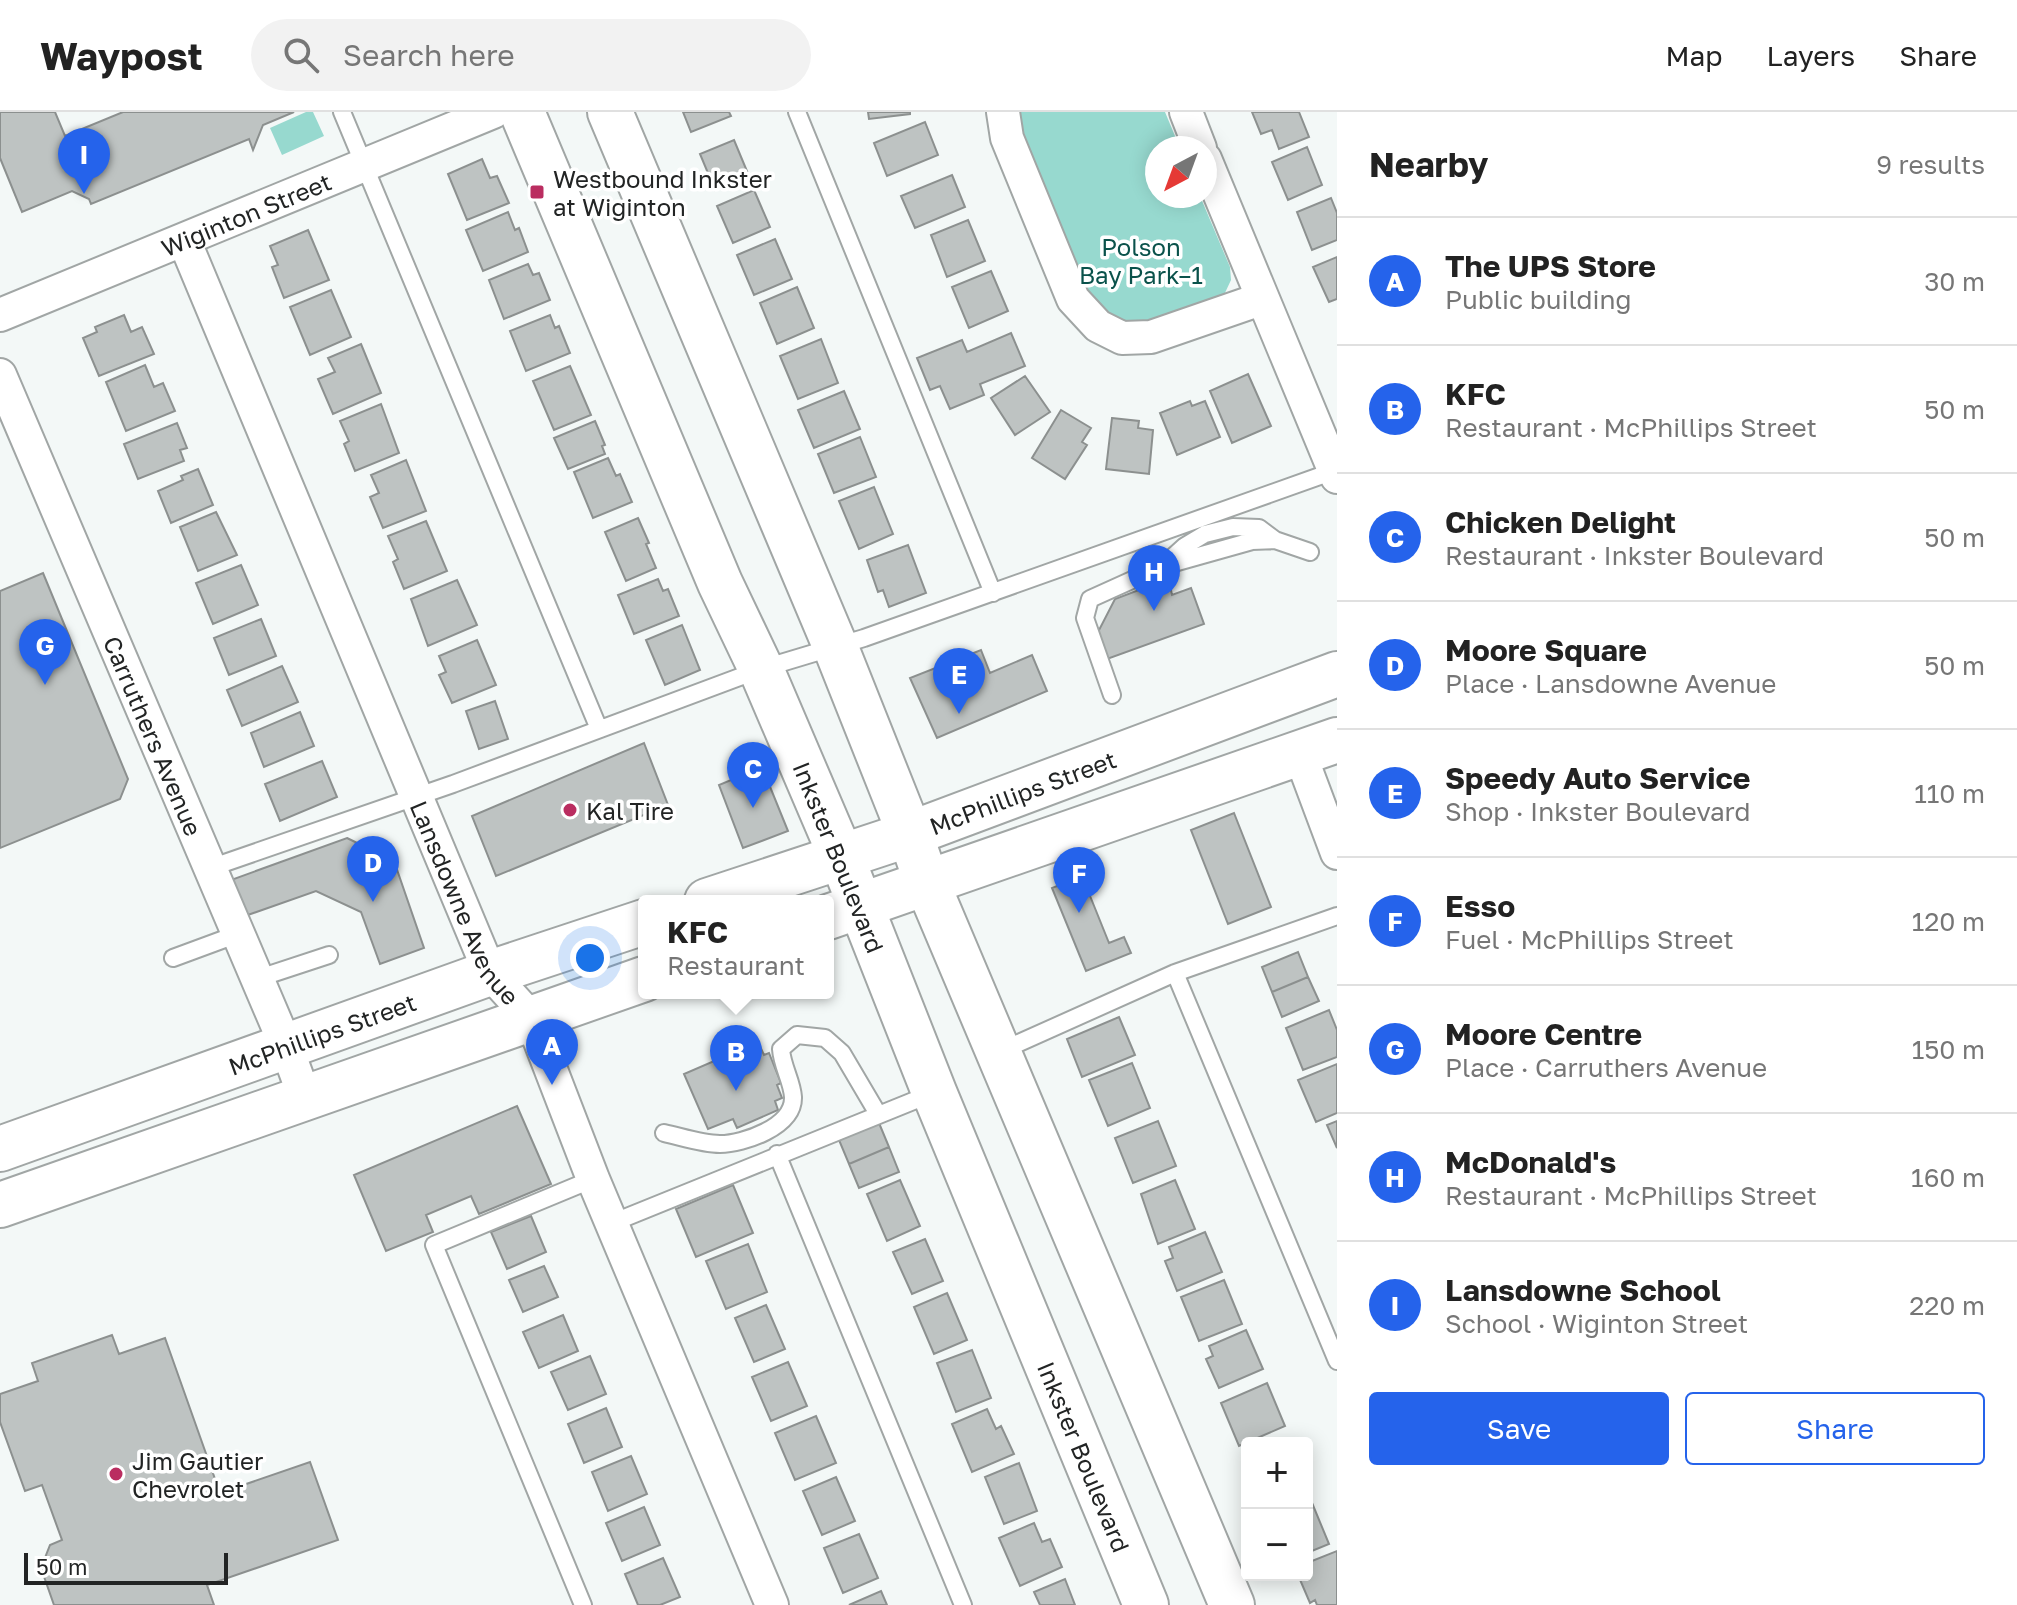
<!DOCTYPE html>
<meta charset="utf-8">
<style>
body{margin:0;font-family:"Golos Text",sans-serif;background:#f2f2f2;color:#222}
.controls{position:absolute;right:24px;bottom:24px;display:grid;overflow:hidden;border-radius:8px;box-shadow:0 4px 20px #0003}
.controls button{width:72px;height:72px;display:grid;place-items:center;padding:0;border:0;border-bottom:2px solid #e0e0e0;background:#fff;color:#222;font:40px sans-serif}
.compass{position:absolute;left:1145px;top:24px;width:72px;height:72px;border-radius:50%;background:#fff;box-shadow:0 4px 20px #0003;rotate:221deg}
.scale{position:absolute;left:24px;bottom:20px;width:204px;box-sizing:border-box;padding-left:8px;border:4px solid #222424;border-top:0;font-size:22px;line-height:28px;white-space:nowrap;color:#222424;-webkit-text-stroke:6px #fff;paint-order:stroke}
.you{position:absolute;left:590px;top:846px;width:28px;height:28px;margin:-20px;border:6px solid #fff;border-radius:50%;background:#1a73e8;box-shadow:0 0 0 12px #1a73e833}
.badge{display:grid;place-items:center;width:52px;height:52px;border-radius:50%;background:#2563eb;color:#fff;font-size:26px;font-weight:700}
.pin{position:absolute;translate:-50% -66px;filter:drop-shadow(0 2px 4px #0008)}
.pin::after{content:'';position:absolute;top:42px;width:28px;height:24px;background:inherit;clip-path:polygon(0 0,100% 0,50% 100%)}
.popup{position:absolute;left:638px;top:783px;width:196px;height:104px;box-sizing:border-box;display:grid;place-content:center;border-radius:8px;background:#fff;filter:drop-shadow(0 2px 6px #0005);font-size:26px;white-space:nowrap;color:#767676}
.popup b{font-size:30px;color:#222}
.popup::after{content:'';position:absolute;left:50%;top:100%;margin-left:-16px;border:16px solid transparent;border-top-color:#fff}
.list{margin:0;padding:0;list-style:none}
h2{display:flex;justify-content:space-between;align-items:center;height:104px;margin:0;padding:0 32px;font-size:34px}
h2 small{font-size:26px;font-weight:400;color:#767676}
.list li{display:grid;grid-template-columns:52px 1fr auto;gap:24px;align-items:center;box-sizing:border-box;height:128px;padding:0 32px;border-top:2px solid #e0e0e0}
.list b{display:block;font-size:30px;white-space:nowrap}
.list p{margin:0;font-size:26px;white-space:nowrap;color:#767676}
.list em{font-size:26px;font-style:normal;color:#767676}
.actions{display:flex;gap:16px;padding:24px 32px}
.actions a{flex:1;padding:18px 0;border:2px solid #2563eb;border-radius:8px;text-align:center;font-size:28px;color:#2563eb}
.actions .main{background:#2563eb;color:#fff}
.icon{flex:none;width:44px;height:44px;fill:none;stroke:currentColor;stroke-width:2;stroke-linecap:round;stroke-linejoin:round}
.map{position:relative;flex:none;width:1337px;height:1493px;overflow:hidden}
header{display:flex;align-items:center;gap:48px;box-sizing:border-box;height:112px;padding:0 40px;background:#fff;border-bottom:2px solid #e0e0e0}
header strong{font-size:38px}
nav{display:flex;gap:44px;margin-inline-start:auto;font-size:28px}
.search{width:560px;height:72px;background:#f2f2f2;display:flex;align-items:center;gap:20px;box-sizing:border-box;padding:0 28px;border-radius:44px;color:#767676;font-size:30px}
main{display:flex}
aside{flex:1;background:#fff}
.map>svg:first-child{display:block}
.green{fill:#97d9cf}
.building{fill:#bec3c2;stroke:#8c908f;stroke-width:2}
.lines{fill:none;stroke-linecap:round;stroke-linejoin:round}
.lane-casing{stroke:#a1a6a5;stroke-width:20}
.street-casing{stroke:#a1a6a5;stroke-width:36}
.secondary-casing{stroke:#a1a6a5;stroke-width:48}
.primary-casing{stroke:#a1a6a5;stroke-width:48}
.lane{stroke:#fff;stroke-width:16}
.street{stroke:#fff;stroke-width:32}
.secondary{stroke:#fff;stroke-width:44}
.primary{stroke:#fff;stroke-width:44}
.poi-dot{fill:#ba2d60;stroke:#fff;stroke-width:3}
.labels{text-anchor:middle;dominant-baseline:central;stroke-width:7;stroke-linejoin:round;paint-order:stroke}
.poi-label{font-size:24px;fill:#222424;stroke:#fff;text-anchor:start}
.street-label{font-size:24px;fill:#222424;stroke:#fff}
.park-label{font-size:24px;fill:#0a524b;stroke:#fff}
</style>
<header>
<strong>Waypost</strong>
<div class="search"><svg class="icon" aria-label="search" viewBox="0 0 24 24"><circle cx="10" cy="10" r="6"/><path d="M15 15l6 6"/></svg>Search here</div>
<nav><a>Map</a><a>Layers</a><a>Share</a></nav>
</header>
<main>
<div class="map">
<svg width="1337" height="1493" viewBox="0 0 1337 1493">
<rect width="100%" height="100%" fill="#f3f8f7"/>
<path class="green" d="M306,0H313L324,24L282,43L270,16Z
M1019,0H1165L1180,36H1157V84H1200L1230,155L1231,168L1224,183L1153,212L1118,211L1093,194L1019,17Z"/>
<path class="building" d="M0,0H55L65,24L123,0H294L263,13L253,38L249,27L91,92L89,87L72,79L22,100L0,46Z
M683,0H729L731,4L691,20Z
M868,0H910V2L869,7Z
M1252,0H1299L1309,25L1279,37L1272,18L1261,22Z
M925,10L938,43L887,64L874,31Z
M734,28L749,64L715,78L700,42Z
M1307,35L1322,73L1288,88L1272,50Z
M482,47L490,66L497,64L509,91L467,108L448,62Z
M952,63L965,95L915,116L901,84Z
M754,78L770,115L733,131L717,94Z
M1331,86L1337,101V128L1312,138L1297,100Z
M508,100L515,118L519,116L528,140L483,159L466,118Z
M968,108L985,149L947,165L931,123Z
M308,118L329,168L284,186L272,155L278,153L270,134Z
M775,127L792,167L754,183L737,143Z
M1337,145V187L1329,190L1313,155Z
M528,152L533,163L539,161L550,188L504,207L489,168Z
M991,159L1008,199L969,216L952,175Z
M797,175L814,216L777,232L760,191Z
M331,178L351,225L310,243L290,195Z
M124,203L131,220L142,215L154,242L99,264L83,226L97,220L95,215Z
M550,203L555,216L559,214L570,241L526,259L510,219Z
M1011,221L1025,254L980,272L984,283L950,297L940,274L930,278L917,246L962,228L967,240Z
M821,227L838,271L798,287L780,244Z
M361,232L381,281L333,302L318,267L335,260L328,246Z
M145,253L154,275L163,271L175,299L126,319L106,270Z
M570,254L591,303L554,318L533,269Z
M1248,262L1271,314L1232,331L1210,279Z
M1025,264L1050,300L1015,323L991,286Z
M844,279L860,317L814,336L798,298Z
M1190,289L1192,294L1205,289L1220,325L1177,343L1160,301Z
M381,292L399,341L355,359L344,332L349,329L340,309Z
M1061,298L1091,316L1082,330L1087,333L1065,367L1032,346Z
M1112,306L1139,309L1138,316L1153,318L1149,362L1106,357Z
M595,309L605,333L602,334L605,342L568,357L554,326Z
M177,311L187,336L180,338L184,349L138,367L124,332Z
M860,325L876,365L834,381L818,342Z
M608,346L616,364L620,362L632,390L593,406L574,360Z
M406,348L426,399L383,416L370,385L379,381L371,363Z
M198,357L213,393L171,411L158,379L183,368L181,364Z
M874,375L893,422L859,437L839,389Z
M216,400L237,443L198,459L180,415Z
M638,406L649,431L646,432L656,456L626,469L605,420Z
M426,409L447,459L404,477L393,450L398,447L388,424Z
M908,433L926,481L889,495L883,478L878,480L867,448Z
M241,453L258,493L213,512L196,471Z
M43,461L128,667L120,687L0,736V479Z
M658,467L663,479L668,477L679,504L634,522L618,483Z
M457,468L477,513L428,534L411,487Z
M1152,473L1154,479L1170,473L1172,483L1191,476L1204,512L1107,547L1098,520L1115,487Z
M261,507L276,544L229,563L214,526Z
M682,513L700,558L665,573L646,528Z
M477,528L496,573L452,591L439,563L446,560L439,544Z
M981,538L990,561L1032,543L1047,579L937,626L910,566Z
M282,554L298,590L242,614L227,578Z
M495,589L508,627L479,637L466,599Z
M300,600L314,634L264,655L251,621Z
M644,631L668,693L496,764L472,704Z
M322,649L337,685L280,709L265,672Z
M762,655L788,719L743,736L719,673Z
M1234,701L1271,795L1228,812L1191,718Z
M347,726L394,749L424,836L380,852L361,800L316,779L245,804L231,768Z
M1082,764L1109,831L1124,825L1131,841L1086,859L1052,776Z
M1298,840L1308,865L1272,880L1262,855Z
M1308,865L1319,889L1282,905L1272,880Z
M1329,898L1337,918V945L1303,958L1286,916Z
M1119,905L1135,943L1082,965L1067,927Z
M758,930L764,943L769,941L781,971L777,973L782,986L775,989L778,998L737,1016L733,1007L708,1017L684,962Z
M1132,951L1150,996L1108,1014L1089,968Z
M1337,952V1001L1316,1010L1298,968Z
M517,994L551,1072L479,1102L471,1084L426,1103L433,1120L386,1139L354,1063Z
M1158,1009L1176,1054L1133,1071L1115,1026Z
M1337,1009V1036L1327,1013Z
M879,1011L889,1035L849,1052L839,1028Z
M889,1035L899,1060L859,1076L849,1052Z
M900,1068L920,1114L887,1129L867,1082Z
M1175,1068L1195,1117L1158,1132L1141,1082Z
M733,1073L753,1121L696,1145L676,1097Z
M531,1104L546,1140L507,1157L491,1120Z
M1205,1120L1222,1160L1177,1179L1165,1149L1173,1146L1169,1135Z
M925,1127L943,1169L912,1182L893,1140Z
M748,1132L767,1180L726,1197L706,1149Z
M544,1154L558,1185L523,1200L509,1168Z
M1224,1168L1242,1212L1199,1229L1181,1185Z
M947,1181L967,1228L934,1242L914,1195Z
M766,1193L785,1237L754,1250L735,1206Z
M563,1203L578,1239L539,1256L523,1220Z
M1246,1218L1263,1257L1219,1276L1206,1247L1213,1244L1209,1234Z
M112,1223L119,1242L165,1226L220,1381L310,1350L338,1428L207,1473L214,1493H54L41,1456L50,1433L62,1428L42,1373L25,1379L0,1310V1282L38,1269L32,1251Z
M972,1238L991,1286L956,1300L937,1251Z
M590,1244L606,1282L568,1298L551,1260Z
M788,1250L807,1294L771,1309L752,1265Z
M1267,1271L1285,1314L1239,1334L1221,1291Z
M606,1296L622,1335L584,1351L568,1312Z
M987,1297L996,1317L1001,1314L1014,1342L972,1360L952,1312Z
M816,1304L836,1351L795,1368L775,1321Z
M631,1344L647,1382L608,1399L592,1360Z
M1019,1351L1037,1399L1004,1412L985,1365Z
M836,1365L855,1409L822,1423L803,1379Z
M1310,1386L1329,1432L1307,1441V1387Z
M644,1395L660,1433L622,1449L606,1411Z
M1034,1411L1042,1430L1050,1427L1062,1455L1020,1474L999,1426Z
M859,1422L878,1466L843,1481L824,1436Z
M1337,1439V1493H1317L1315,1488L1310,1491L1298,1463H1307V1451Z
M663,1446L680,1485L660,1493H638L625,1462Z
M1065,1467L1075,1493H1040L1034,1480Z
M881,1479L887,1493H849Z"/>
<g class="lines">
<defs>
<path id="lane" d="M342,0L599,617
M797,0L993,481
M1164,453L1185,434L1205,422L1233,415L1259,416L1275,428
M1112,583L1085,506L1090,487L1163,454L1252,429L1275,428L1310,440
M210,756L453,672L761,557L864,526L1334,359
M173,846L238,822
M1175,861L1337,1249
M256,867L329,843
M1001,939L1175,861L1337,804
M664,1021C682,1025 702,1032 720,1032C743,1032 794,1015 793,985C792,969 782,954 781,937L797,923L825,926L842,941L878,1002
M777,1042L963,1493
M612,1111L933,981
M583,1493L434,1133L593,1067"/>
<g id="street">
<path d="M1003,0L1007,26L1073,187L1098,214L1122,226L1151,225L1261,187"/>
<path d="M1186,0L1200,36"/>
<path d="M1205,47L1337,365"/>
<path id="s1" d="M184,128L490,861L531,906L593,1067L772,1493"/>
<path id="s2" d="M0,203L493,0"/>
<path id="s3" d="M0,263L286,934L305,986"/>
<path d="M1300,642L1337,741"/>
</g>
<path id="secondary" d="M522,0L720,471L761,557L841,744
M610,0L836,536L910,722"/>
<g id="primary">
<path d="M910,722L927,771L1232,1493"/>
<path id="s4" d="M841,744L934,980L1146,1493"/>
<path id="s5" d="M707,789L910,722L1337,562"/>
<path d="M828,805L1337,628"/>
<path id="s6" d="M0,1037L490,861L644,810"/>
<path d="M0,1093L644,867"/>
</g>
</defs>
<use href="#lane" class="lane-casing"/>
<use href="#street" class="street-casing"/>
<use href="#secondary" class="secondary-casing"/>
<use href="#primary" class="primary-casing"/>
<use href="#lane" class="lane"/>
<use href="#street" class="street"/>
<use href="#secondary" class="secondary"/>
<use href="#primary" class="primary"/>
</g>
<g class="poi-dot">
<rect x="529" y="72" width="16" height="16" rx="4"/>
<circle cx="570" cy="698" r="8"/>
<circle cx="116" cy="1362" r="8"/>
</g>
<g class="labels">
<g class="poi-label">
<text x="553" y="66">Westbound Inkster<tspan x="553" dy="28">at Wiginton</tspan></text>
<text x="586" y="698">Kal Tire</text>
<text x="132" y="1348">Jim Gautier<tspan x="132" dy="28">Chevrolet</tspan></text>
</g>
<g class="street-label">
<text stroke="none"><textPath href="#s2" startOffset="266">Wiginton Street</textPath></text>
<text stroke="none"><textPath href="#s3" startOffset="392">Carruthers Avenue</textPath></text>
<text stroke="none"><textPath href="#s5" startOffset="334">McPhillips Street</textPath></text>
<text transform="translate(839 745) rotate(68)">Inkster Boulevard</text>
<text stroke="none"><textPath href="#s1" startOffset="720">Lansdowne Avenue</textPath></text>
<text stroke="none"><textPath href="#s6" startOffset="342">McPhillips Street</textPath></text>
<text stroke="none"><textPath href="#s4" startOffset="648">Inkster Boulevard</textPath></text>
</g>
<g class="park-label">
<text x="1141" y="134">Polson<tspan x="1141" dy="28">Bay Park–1</tspan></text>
</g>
</g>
</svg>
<div class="controls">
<button>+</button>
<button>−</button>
</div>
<svg class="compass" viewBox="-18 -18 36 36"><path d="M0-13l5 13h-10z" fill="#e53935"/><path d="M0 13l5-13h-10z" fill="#767676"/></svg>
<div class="scale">50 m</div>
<div class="you"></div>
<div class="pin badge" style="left:552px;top:973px">A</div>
<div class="pin badge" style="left:736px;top:979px">B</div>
<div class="popup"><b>KFC</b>Restaurant</div>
<div class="pin badge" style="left:753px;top:696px">C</div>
<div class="pin badge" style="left:373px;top:790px">D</div>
<div class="pin badge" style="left:959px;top:602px">E</div>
<div class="pin badge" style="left:1079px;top:801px">F</div>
<div class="pin badge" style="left:45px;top:573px">G</div>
<div class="pin badge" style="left:1154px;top:499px">H</div>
<div class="pin badge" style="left:84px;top:82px">I</div>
</div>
<aside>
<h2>Nearby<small>9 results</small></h2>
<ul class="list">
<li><span class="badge">A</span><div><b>The UPS Store</b><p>Public building</p></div><em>30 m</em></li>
<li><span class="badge">B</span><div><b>KFC</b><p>Restaurant · McPhillips Street</p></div><em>50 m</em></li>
<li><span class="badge">C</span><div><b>Chicken Delight</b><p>Restaurant · Inkster Boulevard</p></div><em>50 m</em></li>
<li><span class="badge">D</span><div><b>Moore Square</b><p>Place · Lansdowne Avenue</p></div><em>50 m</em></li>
<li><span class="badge">E</span><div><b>Speedy Auto Service</b><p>Shop · Inkster Boulevard</p></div><em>110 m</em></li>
<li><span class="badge">F</span><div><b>Esso</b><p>Fuel · McPhillips Street</p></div><em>120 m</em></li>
<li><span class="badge">G</span><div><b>Moore Centre</b><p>Place · Carruthers Avenue</p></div><em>150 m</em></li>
<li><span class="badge">H</span><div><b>McDonald's</b><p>Restaurant · McPhillips Street</p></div><em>160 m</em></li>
<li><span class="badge">I</span><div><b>Lansdowne School</b><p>School · Wiginton Street</p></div><em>220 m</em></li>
</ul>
<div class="actions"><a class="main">Save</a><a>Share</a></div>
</aside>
</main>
